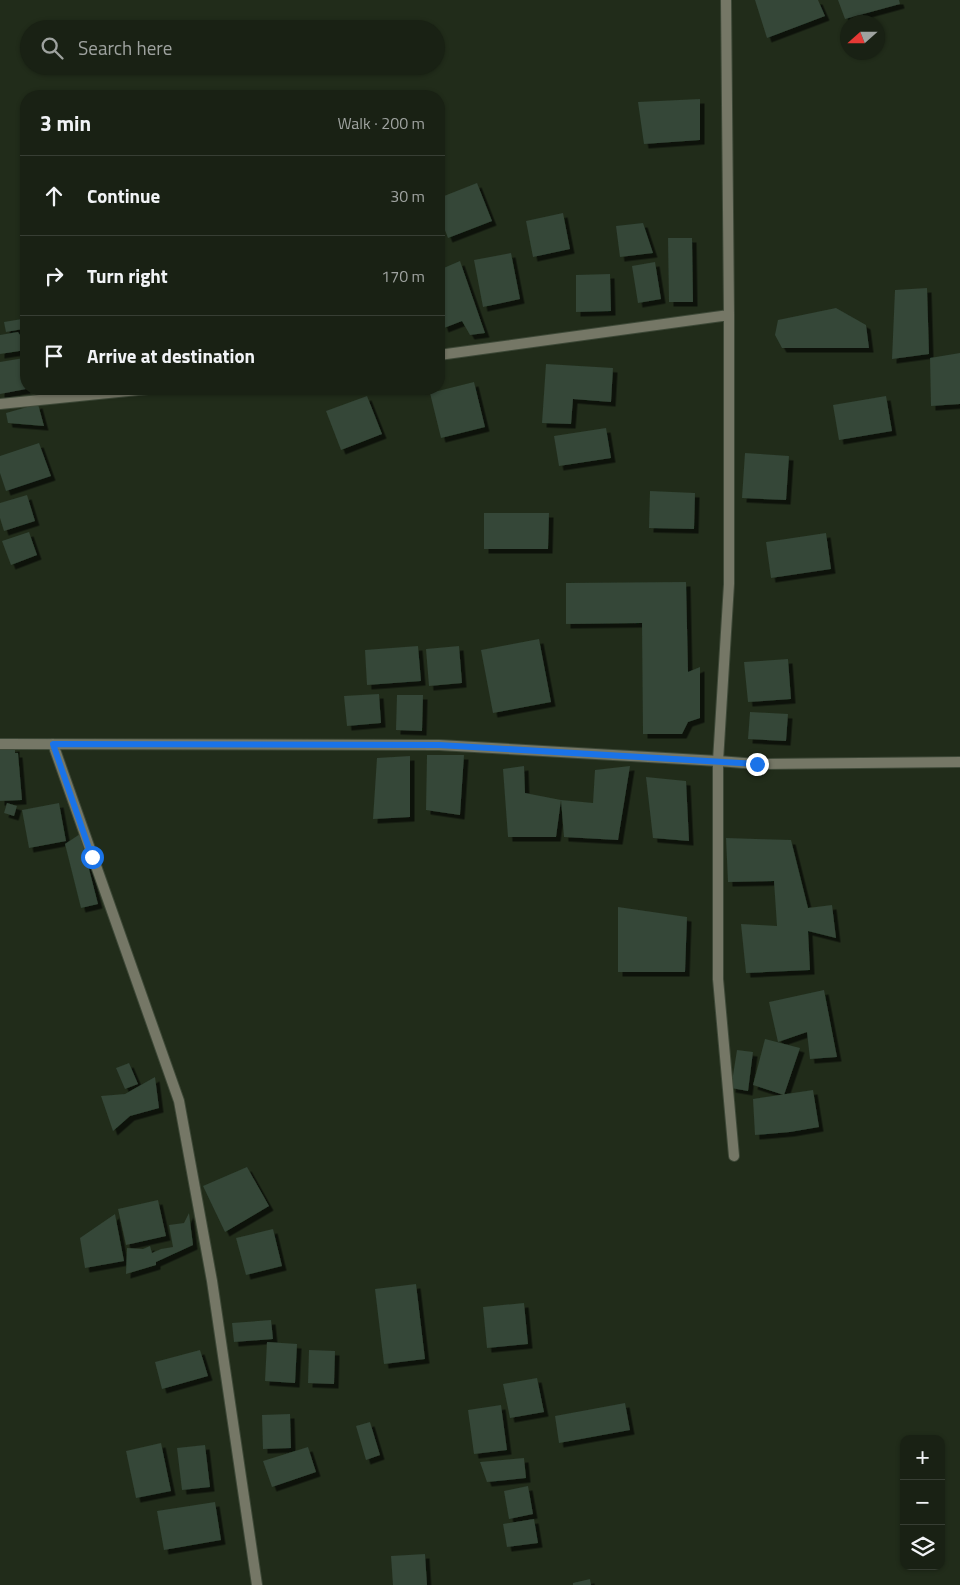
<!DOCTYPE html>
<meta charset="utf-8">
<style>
body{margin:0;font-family:"Titillium Web",sans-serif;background:#262e22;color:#f1f3f6}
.controls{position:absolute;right:15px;bottom:15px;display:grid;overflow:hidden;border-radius:10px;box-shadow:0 1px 4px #0004}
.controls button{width:45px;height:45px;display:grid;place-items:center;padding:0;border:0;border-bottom:1px solid #373e34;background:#192114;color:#f1f3f6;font:25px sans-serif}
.compass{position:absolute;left:840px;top:15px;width:45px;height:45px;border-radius:50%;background:#192114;box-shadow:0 1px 4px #0004;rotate:249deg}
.stop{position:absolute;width:15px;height:15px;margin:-11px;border:4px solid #1a73e8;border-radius:50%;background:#fff}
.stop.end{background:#1a73e8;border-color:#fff;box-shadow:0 1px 5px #0008}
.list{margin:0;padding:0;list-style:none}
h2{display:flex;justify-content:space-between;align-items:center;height:65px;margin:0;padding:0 20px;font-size:21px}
h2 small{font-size:16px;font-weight:400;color:#9fa3a0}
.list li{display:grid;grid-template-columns:32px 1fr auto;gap:15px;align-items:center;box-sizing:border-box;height:80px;padding:0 20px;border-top:1px solid #373e34}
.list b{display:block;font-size:19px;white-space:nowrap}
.list em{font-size:16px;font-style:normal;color:#9fa3a0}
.icon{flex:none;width:28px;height:28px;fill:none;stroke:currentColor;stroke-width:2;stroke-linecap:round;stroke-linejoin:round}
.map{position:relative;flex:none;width:960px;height:1585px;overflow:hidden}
.search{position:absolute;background:#192114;box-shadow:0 1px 4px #0004;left:20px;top:20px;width:425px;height:55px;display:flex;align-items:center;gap:12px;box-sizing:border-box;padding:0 18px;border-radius:28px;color:#9fa3a0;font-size:19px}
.panel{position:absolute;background:#192114;box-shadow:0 1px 4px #0004;left:20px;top:90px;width:425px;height:305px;border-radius:20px}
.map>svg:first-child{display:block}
.building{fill:#344637;filter:url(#shadow)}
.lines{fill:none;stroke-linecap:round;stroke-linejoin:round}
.lane-casing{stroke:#3d4837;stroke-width:12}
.street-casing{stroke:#3d4837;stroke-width:12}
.lane{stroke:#757766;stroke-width:10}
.street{stroke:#757766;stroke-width:10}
.route{stroke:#1a73e8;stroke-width:6}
</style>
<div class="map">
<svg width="960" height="1585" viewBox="0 0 960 1585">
<defs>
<filter id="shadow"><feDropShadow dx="4.5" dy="4.5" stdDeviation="0" flood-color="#0009"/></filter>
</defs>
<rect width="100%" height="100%" fill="#212c1a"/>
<path class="building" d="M755,0H818L825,16L767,38Z
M838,0H899L900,4L845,19Z
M700,99V140L644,144L638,102Z
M477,183L492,221L448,238L439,215V198Z
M563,213L570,249L533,257L526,221Z
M643,223L653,253L620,257L616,226Z
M668,238H692L693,302H669Z
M511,253L520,299L483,307L474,260Z
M460,261L485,333L470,335L462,321L444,328L439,312V270Z
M655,262L661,299L638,303L632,266Z
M610,274L611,311L576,312V275Z
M927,288L929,354L892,359L895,290Z
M836,308L866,325L869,348H782L775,335L778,320Z
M22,319L23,329L6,332L4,322Z
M18,332L26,344V350L0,354V335Z
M960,353V404L931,406L930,358Z
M24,358L26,389L0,394V362Z
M546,364L613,368L611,402L573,399L571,424L542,423Z
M474,382L485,427L441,438L430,393Z
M37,389H46L38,395Z
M367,396L382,434L341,450L326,411Z
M886,396L892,431L839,440L833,405Z
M38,404L44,426L8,423L6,413Z
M606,428L611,458L559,466L554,436Z
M39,443L51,476L6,491L0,473V456Z
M745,453L789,456L786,500L742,498Z
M650,491L695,493L694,529L649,528Z
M27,495L35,521L4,531L0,518V503Z
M484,513H549L548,549H484Z
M29,532L37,555L11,565L2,541Z
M826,533L831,569L771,578L766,542Z
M686,582L688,672L700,667V718L688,722L682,734H643L642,623L566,624V583Z
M539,639L551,702L493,713L481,650Z
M418,646L421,681L367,685L365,650Z
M459,646L462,683L429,686L426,649Z
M788,659L791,699L748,702L744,662Z
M379,694L381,723L347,726L344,696Z
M397,695H423L422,731L396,730Z
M750,712L788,714L786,741L748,739Z
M15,747V753H18L22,800L0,801V750Z
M427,755H464L460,815L426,810Z
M410,756V817L373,819L377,758Z
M524,766L525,793L561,800L593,803L595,770L630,766L618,840L564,837L561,800L556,837H508L503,769Z
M646,777L686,781L689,841L653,838Z
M7,803L17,806L14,816L4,813Z
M59,803L66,841L29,848L22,810Z
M80,834L98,904L81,908L65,844Z
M726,838L791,840L808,908L832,905L836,938L808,931L810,970L746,973L741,924L777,926L774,881L728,882Z
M618,907L687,917L685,972H618Z
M824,990L837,1057L810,1059L807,1032L778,1042L769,1002Z
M765,1039L800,1048L784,1095L753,1085Z
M737,1050L753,1052L748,1091L731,1088Z
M129,1063L138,1084L125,1089L116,1068Z
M155,1077L159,1108L130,1116L113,1131L101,1096L125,1094Z
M813,1090L819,1127L790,1132L755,1135L753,1099Z
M247,1167L269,1206L225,1232L203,1186Z
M158,1200L166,1236L126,1245L118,1209Z
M189,1213L193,1245L156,1262V1265L126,1274L127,1248L143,1249L150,1246L152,1253L161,1249L173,1247L169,1225L184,1223Z
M115,1214L124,1261L85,1268L80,1238Z
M273,1229L282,1266L246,1275L236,1238Z
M416,1284L425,1359L384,1364L375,1289Z
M524,1303L528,1344L487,1348L483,1307Z
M271,1320L273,1339L234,1342L232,1323Z
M267,1342L297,1344L295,1383L265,1381Z
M200,1350L208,1376L162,1389L155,1362Z
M309,1350L335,1351L334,1384L308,1383Z
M537,1378L544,1412L510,1418L503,1384Z
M625,1403L630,1430L559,1443L555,1416Z
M501,1405L507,1450L474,1454L468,1410Z
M290,1414L291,1448L263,1449L262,1415Z
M370,1422L380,1455L366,1460L356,1426Z
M161,1443L171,1491L136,1498L126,1451Z
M205,1445L210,1487L182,1490L177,1448Z
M308,1447L316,1472L272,1487L263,1461Z
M524,1458L526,1478L487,1482L480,1462Z
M528,1486L533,1514L509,1519L504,1491Z
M215,1502L221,1540L164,1550L157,1511Z
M534,1519L538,1543L507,1547L503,1524Z
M425,1554L427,1585H393L391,1556Z
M590,1579L591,1585H573V1583Z"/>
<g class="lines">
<defs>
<path id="lane" d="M718,761L757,764L960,762"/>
<path id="street" d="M726,0L729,315V584L718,761V979L734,1156
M439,355L729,315
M0,404L148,389
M0,744L439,745L718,761
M53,744L179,1101L212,1281L257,1585"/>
</defs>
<use href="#lane" class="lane-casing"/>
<use href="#street" class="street-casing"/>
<use href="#lane" class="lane"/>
<use href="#street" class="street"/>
</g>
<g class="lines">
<path class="route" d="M92,857L53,744L439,745L757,764"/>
</g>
</svg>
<div class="controls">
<button>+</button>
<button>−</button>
<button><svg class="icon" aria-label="layers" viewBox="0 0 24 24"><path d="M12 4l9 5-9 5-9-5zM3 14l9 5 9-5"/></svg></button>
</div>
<svg class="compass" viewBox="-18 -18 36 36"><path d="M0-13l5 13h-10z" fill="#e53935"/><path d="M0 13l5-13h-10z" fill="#9fa3a0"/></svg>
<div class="stop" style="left:92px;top:857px"></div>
<div class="stop end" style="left:757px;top:764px"></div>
<div class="search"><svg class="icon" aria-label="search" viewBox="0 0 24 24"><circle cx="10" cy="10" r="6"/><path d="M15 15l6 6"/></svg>Search here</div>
<section class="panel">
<h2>3 min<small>Walk · 200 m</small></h2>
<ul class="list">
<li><svg class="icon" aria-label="ahead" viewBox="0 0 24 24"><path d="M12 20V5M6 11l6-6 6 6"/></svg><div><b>Continue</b></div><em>30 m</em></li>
<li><svg class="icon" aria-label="right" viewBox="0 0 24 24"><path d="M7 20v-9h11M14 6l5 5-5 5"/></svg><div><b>Turn right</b></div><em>170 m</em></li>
<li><svg class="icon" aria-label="arrive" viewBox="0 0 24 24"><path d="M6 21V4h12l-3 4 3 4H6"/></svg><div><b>Arrive at destination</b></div></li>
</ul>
</section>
</div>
